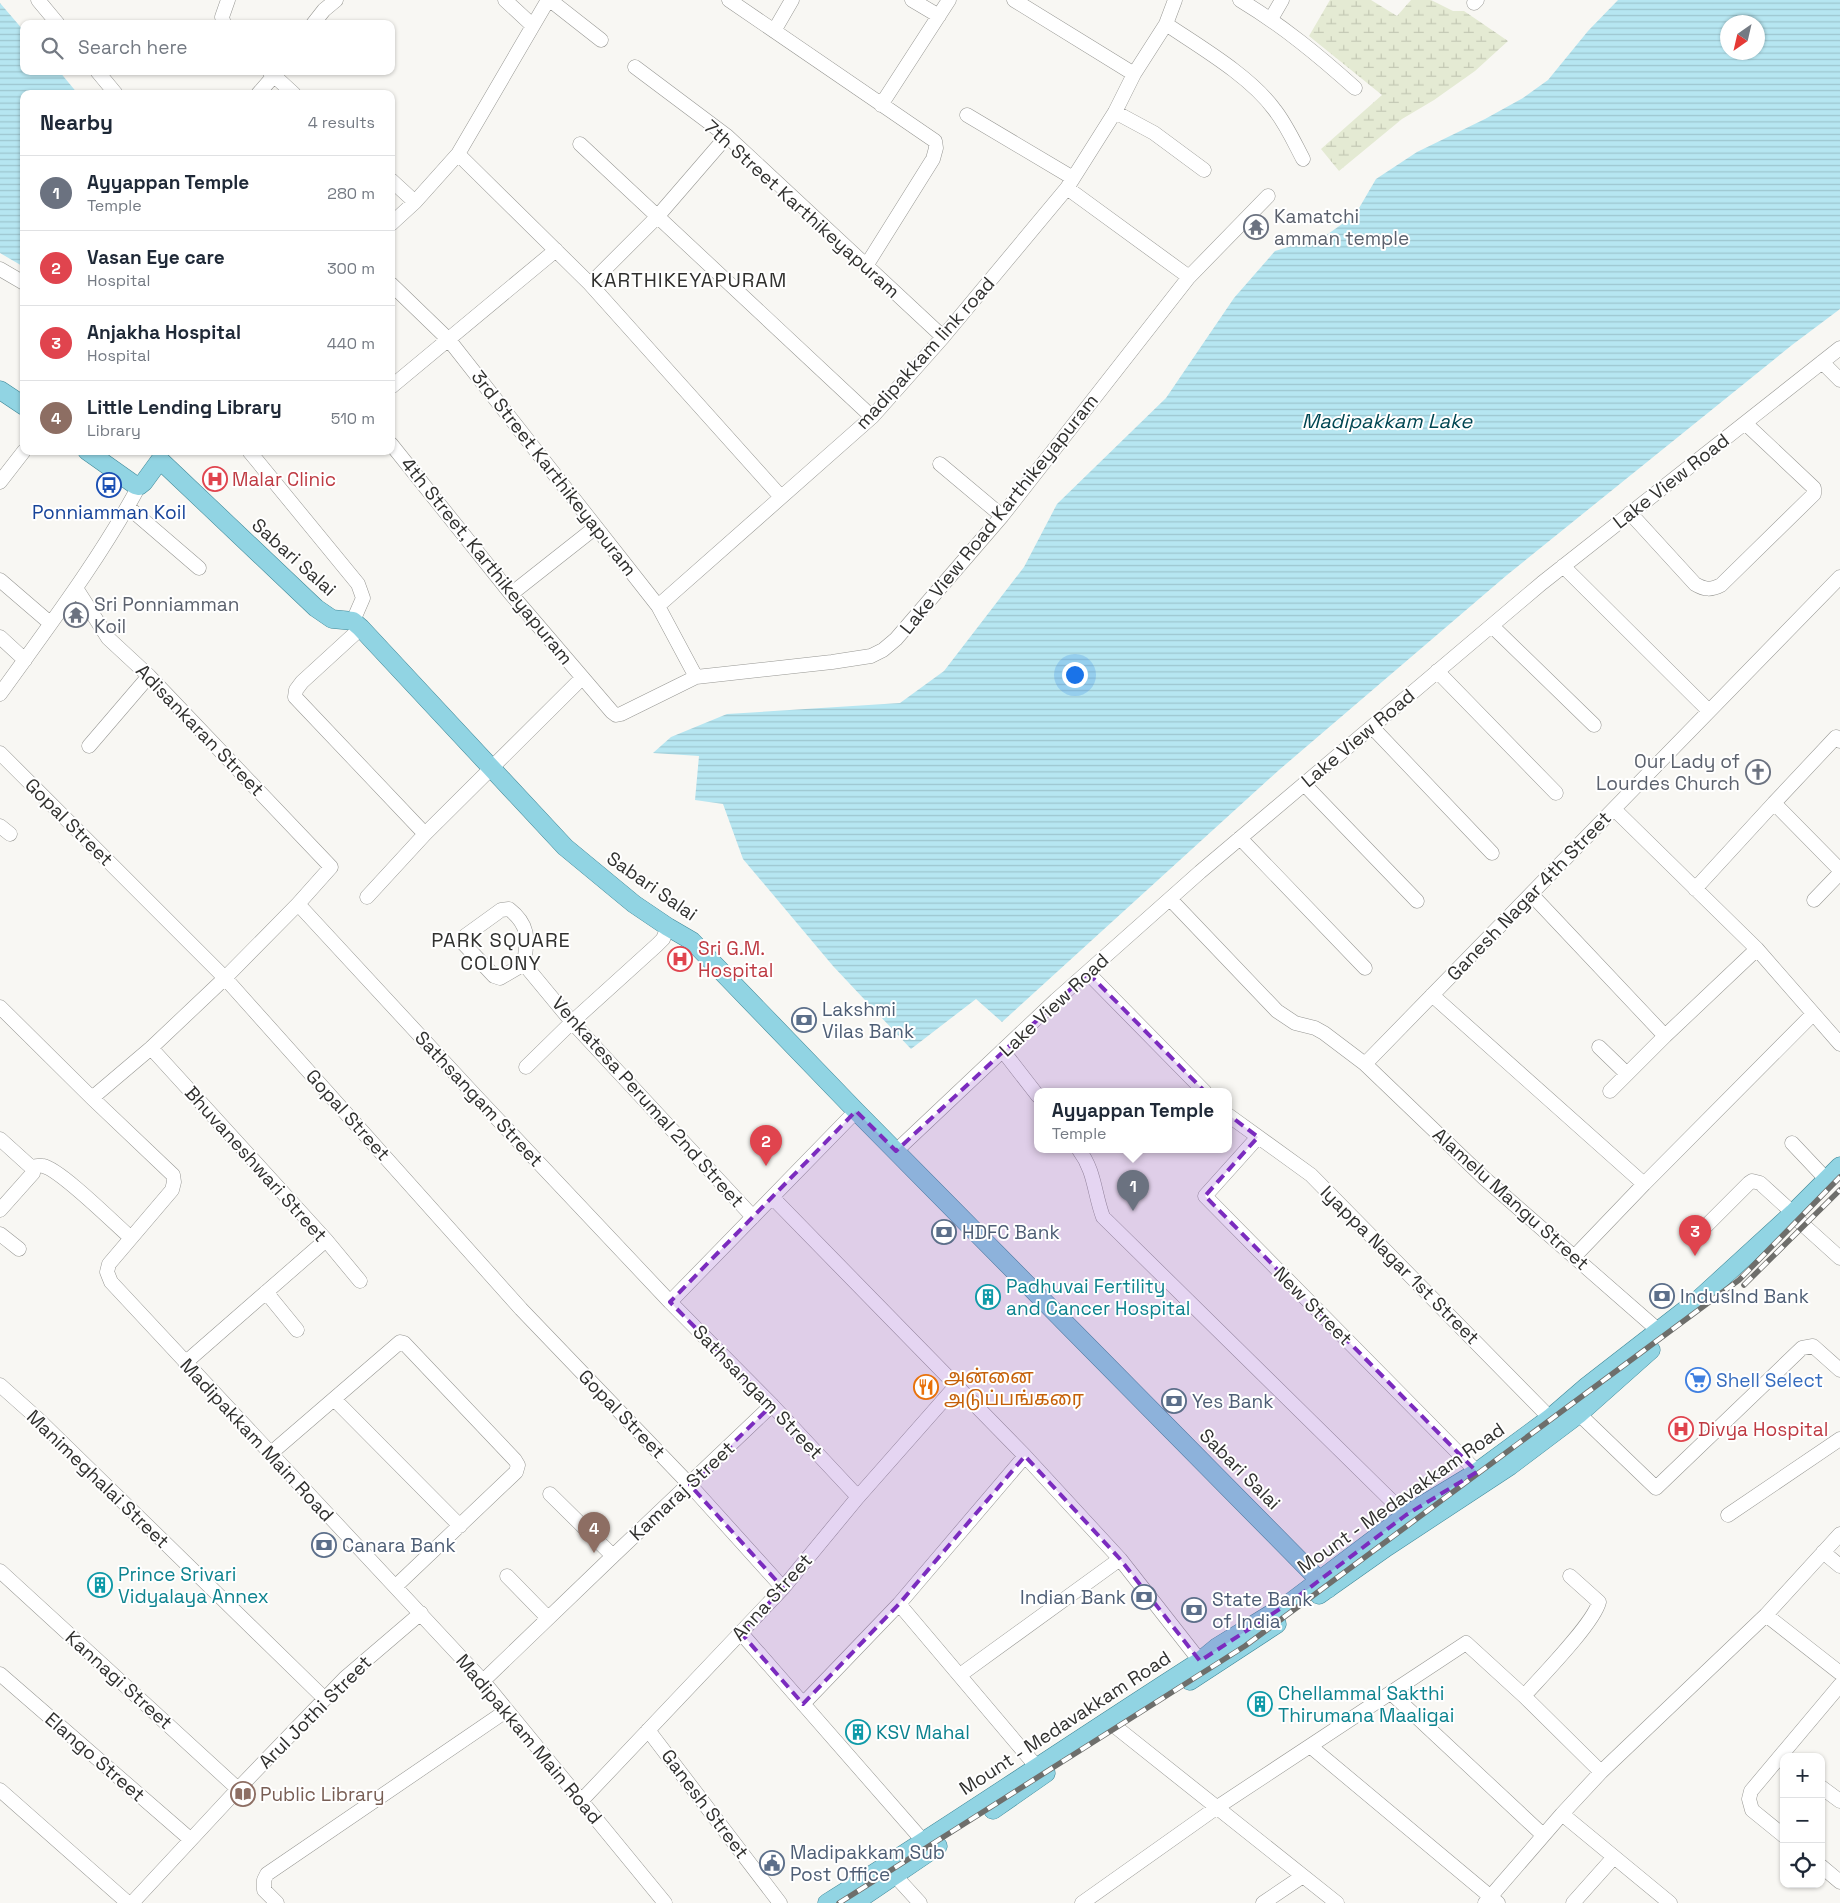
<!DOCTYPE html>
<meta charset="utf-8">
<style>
body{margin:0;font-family:"Space Grotesk","Noto Sans Tamil",sans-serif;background:#f6f6f7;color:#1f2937}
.controls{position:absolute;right:15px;bottom:15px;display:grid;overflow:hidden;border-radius:10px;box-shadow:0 1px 4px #0004}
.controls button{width:45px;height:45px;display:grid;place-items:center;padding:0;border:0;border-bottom:1px solid #e0e1e3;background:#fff;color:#1f2937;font:25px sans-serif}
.compass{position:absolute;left:1720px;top:15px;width:45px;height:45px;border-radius:50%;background:#fff;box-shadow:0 1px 4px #0004;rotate:214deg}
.you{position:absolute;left:1074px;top:674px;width:18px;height:18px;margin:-12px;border:4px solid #fff;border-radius:50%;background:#1a73e8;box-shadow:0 0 0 8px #1a73e833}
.badge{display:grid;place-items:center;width:32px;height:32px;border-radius:50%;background:#9e3a02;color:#fff;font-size:16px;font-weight:700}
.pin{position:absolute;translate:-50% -41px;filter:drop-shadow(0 1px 2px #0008)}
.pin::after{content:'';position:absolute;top:26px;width:18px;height:15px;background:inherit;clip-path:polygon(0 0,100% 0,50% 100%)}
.popup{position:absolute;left:1034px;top:1088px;width:198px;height:65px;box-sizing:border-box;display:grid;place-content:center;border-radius:10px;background:#fff;filter:drop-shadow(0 1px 4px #0005);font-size:16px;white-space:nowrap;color:#747a83}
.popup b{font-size:19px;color:#1f2937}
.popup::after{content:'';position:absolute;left:50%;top:100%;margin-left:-10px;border:10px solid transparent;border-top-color:#fff}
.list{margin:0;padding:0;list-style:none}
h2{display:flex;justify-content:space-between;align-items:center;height:65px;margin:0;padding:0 20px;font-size:21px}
h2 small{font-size:16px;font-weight:400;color:#747a83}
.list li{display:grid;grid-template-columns:32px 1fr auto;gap:15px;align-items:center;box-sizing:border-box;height:75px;padding:0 20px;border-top:1px solid #e0e1e3}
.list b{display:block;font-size:19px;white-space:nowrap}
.list p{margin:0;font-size:16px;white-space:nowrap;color:#747a83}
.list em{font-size:16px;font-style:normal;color:#747a83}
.icon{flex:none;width:28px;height:28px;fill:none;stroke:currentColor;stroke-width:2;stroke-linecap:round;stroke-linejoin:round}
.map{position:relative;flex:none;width:1840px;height:1903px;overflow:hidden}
.search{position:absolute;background:#fff;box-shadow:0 1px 4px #0004;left:20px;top:20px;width:375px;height:55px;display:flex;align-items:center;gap:12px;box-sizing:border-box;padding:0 18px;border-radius:10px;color:#747a83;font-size:19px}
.panel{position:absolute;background:#fff;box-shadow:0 1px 4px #0004;left:20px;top:90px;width:375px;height:365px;border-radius:10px}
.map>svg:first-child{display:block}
.wetland{fill:url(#wetland-marsh)}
.water{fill:url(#water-rules);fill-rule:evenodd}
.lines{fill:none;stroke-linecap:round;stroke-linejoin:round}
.minor-casing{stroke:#979793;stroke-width:15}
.major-casing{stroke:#3f8898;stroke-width:19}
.minor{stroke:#fff;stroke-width:14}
.major{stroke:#91d4e3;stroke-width:18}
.rail-casing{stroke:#6e6e6b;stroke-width:5.5}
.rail{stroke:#fff;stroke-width:4;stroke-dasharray:11;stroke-linecap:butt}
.marked{fill:#7b2cbf;fill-opacity:0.2;stroke:#7b2cbf;stroke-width:4;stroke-dasharray:10 6;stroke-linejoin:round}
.labels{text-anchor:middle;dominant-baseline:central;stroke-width:4;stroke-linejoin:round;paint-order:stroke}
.street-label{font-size:19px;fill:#31312f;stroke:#fff}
.worship-label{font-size:19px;fill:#5b616d;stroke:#fff;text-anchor:start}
.health-label{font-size:19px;fill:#be3a42;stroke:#fff;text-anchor:start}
.transit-label{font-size:19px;fill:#164399;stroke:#fff}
.service-label{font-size:19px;fill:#4e5e75;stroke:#fff;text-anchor:start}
.culture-label{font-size:19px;fill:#0d838f;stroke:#fff;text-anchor:start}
.food-label{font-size:19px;fill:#c56008;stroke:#fff;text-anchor:start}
.shop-label{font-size:19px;fill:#366cbe;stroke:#fff;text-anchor:start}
.education-label{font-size:19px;fill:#785e54;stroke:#fff;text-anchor:start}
.neighbourhood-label{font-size:20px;letter-spacing:1px;fill:#31312f;stroke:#fff}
.water-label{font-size:20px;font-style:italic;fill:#004652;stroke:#fff}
</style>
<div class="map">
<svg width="1840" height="1903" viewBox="0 0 1840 1903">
<defs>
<pattern id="wetland-marsh" width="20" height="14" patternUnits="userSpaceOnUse" patternTransform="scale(1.25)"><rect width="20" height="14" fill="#e4ead3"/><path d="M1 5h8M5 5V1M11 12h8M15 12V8" fill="none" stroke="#c4c9b5"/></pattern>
<pattern id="water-rules" width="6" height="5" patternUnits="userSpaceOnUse" patternTransform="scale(1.25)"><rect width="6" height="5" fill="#b6e6f1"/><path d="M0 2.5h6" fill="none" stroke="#9dc6cf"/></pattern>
</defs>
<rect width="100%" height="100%" fill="#f8f7f3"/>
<path class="wetland" d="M1330,0H1371L1397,16L1411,0H1431L1453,11H1464L1508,41L1475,71L1434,100L1402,119L1339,171L1321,149L1382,95L1309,36Z"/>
<path class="water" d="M1618,0H1840V309L1792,345L1507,575L1279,770L1002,1022L976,999L911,1049L833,966L743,859L723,804L695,800L699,756L653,753L671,737L727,714L900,703L944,671L1024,567L1057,504L1166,398L1234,298L1275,251L1325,236L1355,215L1376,179L1417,152L1485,119L1523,98L1548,80L1588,31ZM1728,22H1758V52H1728Z
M0,3L24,31V71H59L78,94H24V267L0,253Z"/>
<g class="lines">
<defs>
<path id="minor" d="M38,0L58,24
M505,0L532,25
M550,0L601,40
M729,0L935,141L936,148L933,159L866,266
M912,0L939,16
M1014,0L1134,74
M1240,0C1283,26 1318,55 1355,88
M1474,3L1477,0
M1271,19L1282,0
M224,24L222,17L228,0
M313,24L324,10L336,0
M1166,24C1200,47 1250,76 1274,109C1286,124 1294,142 1303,159
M774,31L792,0
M635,67L727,136L943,337
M97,71L116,94
M269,71L294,94
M258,94L278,71
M881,105L949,0
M1115,112L1154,133L1204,170
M967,115L1073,178
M580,144L872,417
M458,154L590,284L781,497
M391,180L415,202
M1067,188L1189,277
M391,224L415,202L458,154L548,0
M0,269L24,283
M391,284L449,340L658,606L696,677
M590,284L657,217L727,136
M1822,362L1840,380
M391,387L556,250
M391,444L511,594L612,712L616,715L621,714L696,677L832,662L871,656L883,650L896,639L1002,516L1189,277L1268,196
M249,451L358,584L363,598L353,621
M940,464L1002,516
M0,482L24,451
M128,507L199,568
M1630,513L1695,584C1705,590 1711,590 1721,585L1814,494V488L1745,423
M1563,566L1709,711
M0,580L50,623
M76,588L108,638L149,676L331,867L298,904
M511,594L596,527
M658,606L872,417L943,337L1067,188L1115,112L1134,74L1166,24L1175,0
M1492,626L1594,725
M361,628L302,682L296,690L295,697L425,834
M0,637L25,660
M1437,671L1556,793
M0,694C48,627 100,559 139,486
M1372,727L1492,853
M89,746L149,676
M0,753L225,978L521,1309L690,1485L783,1588
M1304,784L1417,901
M1774,803L1836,737L1840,741
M1614,809L1757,949L1840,1044
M0,826L10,834
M1240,838L1365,968
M1695,889L1774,803L1840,870
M1531,894L1665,1036L1757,949
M367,897L425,834L582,678
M1171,900L1277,1011L1295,1023L1315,1028L1324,1033L1365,1064L1484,1178L1659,1331
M1814,900L1840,873
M524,964C527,941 531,926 509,909L501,910L465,936L464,944L494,976L500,978L524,964L572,1022L753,1217
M1088,973L1205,1092
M1432,995L1644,1184L1574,1257
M0,1007L92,1098L173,1175L174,1182L172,1190L109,1264L107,1272L111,1282L483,1681L665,1903
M1599,1047L1627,1074
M151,1048L326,1240L360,1281
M1003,1051L1038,1096
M1365,1064L1840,577
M526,1067L572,1022L657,945L663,939L668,927
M1610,1091L1665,1036
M92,1098L151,1048L225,978L298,904L471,1091L670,1302L772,1405L858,1497
M1228,1115L1311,1175L1556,1424
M1258,1137L1205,1196L1477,1472
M0,1139L31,1167L33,1173L0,1210
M1792,1143L1826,1179
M1079,1150C1095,1171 1094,1193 1103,1217L1406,1515
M896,1151L1056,1000L1200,872L1542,583L1840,348
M31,1167C35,1166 39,1165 43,1166C60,1169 115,1224 131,1238
M1644,1184L1813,1014
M773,1198L1025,1456L1120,1559L1200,1661
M1799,1221L1840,1258
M1705,1227L1749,1183L1752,1181L1760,1183L1793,1213
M0,1234L19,1249
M266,1292L297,1330
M670,1302L856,1111
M185,1363L326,1240
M0,1385L37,1418L325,1699
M334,1399L460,1526
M1579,1414L1656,1488L1802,1348L1813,1346L1840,1370
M270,1454L400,1342L404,1343L515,1460L518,1465L516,1472L396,1586
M550,1494L613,1556
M1728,1515L1840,1439
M1823,1552L1840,1566
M0,1571L238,1789
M507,1576L548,1618
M899,1604L1036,1766
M1766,1615L1840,1673
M741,1633L924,1842
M0,1674L190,1839
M960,1675L1120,1559
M483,1681L613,1556L772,1405
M1391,1693L1543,1835
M1524,1696C1541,1677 1594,1623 1599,1602L1570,1576
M803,1704L899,1604L1025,1456
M1107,1720L1337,1903
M648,1730L780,1903
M1310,1746L1498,1903
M1821,1787L1840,1801
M0,1790L128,1903
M582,1800L783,1588L858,1497L955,1387
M1562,1814L1670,1903
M1784,1836L1752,1810L1749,1799L1751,1791L1840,1685
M1821,1866L1840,1882
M888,1868L920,1903
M132,1903L238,1789L345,1678L421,1613
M277,1903L264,1890V1880L267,1874L506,1711
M1082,1903L1216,1808L1466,1643L1524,1696L1601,1772
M1263,1903L1303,1876
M1485,1903L1562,1814L1601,1772L1766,1615L1840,1534
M1573,1903L1614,1857"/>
<path id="major" d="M0,390L24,406
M87,451L135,485L139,486L144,482L160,460L316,608L332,619L353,621L361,628L565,847L634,904L668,927L692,941L856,1111L1328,1589
M1319,1595L1387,1547L1510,1466L1579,1414L1651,1350
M1190,1681L1277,1624
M993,1810L1046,1773
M827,1903C953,1824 1075,1741 1200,1661L1217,1647L1292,1601L1406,1515L1477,1472L1550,1418L1587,1386L1699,1299L1793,1213L1840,1166
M854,1903L938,1846"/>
</defs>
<use href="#minor" class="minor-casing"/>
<use href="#major" class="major-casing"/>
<use href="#minor" class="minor"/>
<use href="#major" class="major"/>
<defs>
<path id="rail" d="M1744,1285L1840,1190
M839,1903L1245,1646L1739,1280L1840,1177"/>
</defs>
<use href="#rail" class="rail-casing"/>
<use href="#rail" class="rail"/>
</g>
<path class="marked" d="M1088,973L1225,1112L1258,1137L1205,1196L1477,1472L1406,1515L1292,1601L1200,1661L1120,1559L1025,1456L899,1604L803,1704L741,1633L783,1588L690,1485L772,1405L670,1302L856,1111L896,1151Z"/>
<defs>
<symbol id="temple-ring" viewBox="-11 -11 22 22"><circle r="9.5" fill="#fff" stroke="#6b7280" stroke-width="1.5"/><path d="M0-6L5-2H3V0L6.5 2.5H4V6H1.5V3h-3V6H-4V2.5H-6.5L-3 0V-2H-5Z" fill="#6b7280"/></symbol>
<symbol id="hospital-ring" viewBox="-11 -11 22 22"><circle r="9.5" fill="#fff" stroke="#e0444e" stroke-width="1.5"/><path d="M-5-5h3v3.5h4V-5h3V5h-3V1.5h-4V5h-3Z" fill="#e0444e"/></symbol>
<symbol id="bus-ring" viewBox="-11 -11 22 22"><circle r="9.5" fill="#fff" stroke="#1a4fb4" stroke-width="1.5"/><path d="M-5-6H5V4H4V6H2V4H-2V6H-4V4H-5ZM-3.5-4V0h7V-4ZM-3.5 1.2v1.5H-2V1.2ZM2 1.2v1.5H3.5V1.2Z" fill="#1a4fb4"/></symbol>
<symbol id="church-ring" viewBox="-11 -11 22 22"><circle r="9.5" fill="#fff" stroke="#6b7280" stroke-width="1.5"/><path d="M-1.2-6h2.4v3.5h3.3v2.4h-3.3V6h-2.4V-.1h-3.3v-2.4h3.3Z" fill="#6b7280"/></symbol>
<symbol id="bank-ring" viewBox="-11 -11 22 22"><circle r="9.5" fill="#fff" stroke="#5c6f8a" stroke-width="1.5"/><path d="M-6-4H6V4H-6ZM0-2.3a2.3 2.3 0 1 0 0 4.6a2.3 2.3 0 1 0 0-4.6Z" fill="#5c6f8a"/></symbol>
<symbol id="building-ring" viewBox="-11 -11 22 22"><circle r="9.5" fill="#fff" stroke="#0f9aa8" stroke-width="1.5"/><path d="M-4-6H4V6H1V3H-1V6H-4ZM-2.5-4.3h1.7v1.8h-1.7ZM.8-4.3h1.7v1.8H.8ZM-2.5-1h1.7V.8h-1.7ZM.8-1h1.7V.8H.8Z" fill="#0f9aa8"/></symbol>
<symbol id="supermarket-ring" viewBox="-11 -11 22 22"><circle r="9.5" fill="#fff" stroke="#3f7fe0" stroke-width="1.5"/><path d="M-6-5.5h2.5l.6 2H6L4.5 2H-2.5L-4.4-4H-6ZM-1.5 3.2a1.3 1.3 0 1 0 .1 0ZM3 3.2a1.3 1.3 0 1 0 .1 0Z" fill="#3f7fe0"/></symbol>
<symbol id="restaurant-ring" viewBox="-11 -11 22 22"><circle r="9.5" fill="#fff" stroke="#e8710a" stroke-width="1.5"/><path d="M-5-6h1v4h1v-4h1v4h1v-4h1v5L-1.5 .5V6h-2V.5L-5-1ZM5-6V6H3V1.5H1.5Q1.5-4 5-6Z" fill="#e8710a"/></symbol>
<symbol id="library-ring" viewBox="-11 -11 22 22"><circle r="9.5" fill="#fff" stroke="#8d6e63" stroke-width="1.5"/><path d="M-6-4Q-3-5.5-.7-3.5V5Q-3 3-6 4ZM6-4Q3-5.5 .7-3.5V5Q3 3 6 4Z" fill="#8d6e63"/></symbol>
<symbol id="civic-ring" viewBox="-11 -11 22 22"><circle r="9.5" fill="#fff" stroke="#5c6f8a" stroke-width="1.5"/><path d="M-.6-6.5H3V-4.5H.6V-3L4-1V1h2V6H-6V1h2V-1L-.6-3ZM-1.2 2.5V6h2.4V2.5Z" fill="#5c6f8a"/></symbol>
</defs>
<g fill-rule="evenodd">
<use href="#temple-ring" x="1242" y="213" width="28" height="28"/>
<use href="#hospital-ring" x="201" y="465" width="28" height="28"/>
<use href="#bus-ring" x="95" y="471" width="28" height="28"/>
<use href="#temple-ring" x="62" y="601" width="28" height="28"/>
<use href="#church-ring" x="1744" y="758" width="28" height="28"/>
<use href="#hospital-ring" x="666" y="945" width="28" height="28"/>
<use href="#bank-ring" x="790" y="1006" width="28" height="28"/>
<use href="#bank-ring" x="930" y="1218" width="28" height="28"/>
<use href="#bank-ring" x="1648" y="1282" width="28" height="28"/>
<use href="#building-ring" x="974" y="1283" width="28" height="28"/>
<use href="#supermarket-ring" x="1684" y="1366" width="28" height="28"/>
<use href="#restaurant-ring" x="912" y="1373" width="28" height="28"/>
<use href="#bank-ring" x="1160" y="1387" width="28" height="28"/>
<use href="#hospital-ring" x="1667" y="1415" width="28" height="28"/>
<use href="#bank-ring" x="310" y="1531" width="28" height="28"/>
<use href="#building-ring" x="86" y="1571" width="28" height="28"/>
<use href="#bank-ring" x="1130" y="1583" width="28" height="28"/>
<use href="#bank-ring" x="1180" y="1596" width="28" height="28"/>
<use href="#building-ring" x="1246" y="1690" width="28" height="28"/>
<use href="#building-ring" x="844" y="1718" width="28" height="28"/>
<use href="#library-ring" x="229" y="1780" width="28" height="28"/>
<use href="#civic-ring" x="758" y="1849" width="28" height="28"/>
</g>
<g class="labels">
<g class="street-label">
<text transform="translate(802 209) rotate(42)">7th Street Karthikeyapuram</text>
<text transform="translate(925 353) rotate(-48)">madipakkam link road</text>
<text transform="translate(554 473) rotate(52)">3rd Street Karthikeyapuram</text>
<text transform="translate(1671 481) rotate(-38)">Lake View Road</text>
<text transform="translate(999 514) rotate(-51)">Lake View Road Karthikeyapuram</text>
<text transform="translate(294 557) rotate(42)">Sabari Salai</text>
<text transform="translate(487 561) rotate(51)">4th Street, Karthikeyapuram</text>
<text transform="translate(200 730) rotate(46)">Adisankaran Street</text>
<text transform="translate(1358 738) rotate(-40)">Lake View Road</text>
<text transform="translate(69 822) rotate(45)">Gopal Street</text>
<text transform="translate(652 886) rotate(35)">Sabari Salai</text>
<text transform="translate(1529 896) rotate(-46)">Ganesh Nagar 4th Street</text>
<text transform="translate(1054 1005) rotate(-43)">Lake View Road</text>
<text transform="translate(479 1099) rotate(47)">Sathsangam Street</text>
<text transform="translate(648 1102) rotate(48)">Venkatesa Perumal 2nd Street</text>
<text transform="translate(348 1115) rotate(48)">Gopal Street</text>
<text transform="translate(256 1164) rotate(48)">Bhuvaneshwari Street</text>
<text transform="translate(1511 1199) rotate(42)">Alamelu Mangu Street</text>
<text transform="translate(1400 1265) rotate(45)">Iyappa Nagar 1st Street</text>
<text transform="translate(1313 1306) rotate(45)">New Street</text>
<text transform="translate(758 1392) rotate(46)">Sathsangam Street</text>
<text transform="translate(622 1414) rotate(46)">Gopal Street</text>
<text transform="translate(257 1440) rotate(47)">Madipakkam Main Road</text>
<text transform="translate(1240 1469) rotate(45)">Sabari Salai</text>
<text transform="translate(98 1479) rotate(44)">Manimeghalai Street</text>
<text transform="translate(682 1491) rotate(-43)">Kamaraj Street</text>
<text transform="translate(1401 1498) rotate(-35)">Mount - Medavakkam Road</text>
<text transform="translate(772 1597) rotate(-48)">Anna Street</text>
<text transform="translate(119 1680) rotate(42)">Kannagi Street</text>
<text transform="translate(315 1712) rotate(-45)">Arul Jothi Street</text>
<text transform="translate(1065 1723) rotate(-33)">Mount - Medavakkam Road</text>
<text transform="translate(529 1739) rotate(50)">Madipakkam Main Road</text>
<text transform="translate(95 1757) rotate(41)">Elango Street</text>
<text transform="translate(705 1804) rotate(53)">Ganesh Street</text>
</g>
<g class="worship-label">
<text x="1274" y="216">Kamatchi<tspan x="1274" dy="22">amman temple</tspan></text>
<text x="94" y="604">Sri Ponniamman<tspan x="94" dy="22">Koil</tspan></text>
<text x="1740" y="761" text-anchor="end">Our Lady of<tspan x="1740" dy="22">Lourdes Church</tspan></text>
</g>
<g class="health-label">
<text x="232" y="479">Malar Clinic</text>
<text x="698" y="948">Sri G.M.<tspan x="698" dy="22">Hospital</tspan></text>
<text x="1698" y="1429">Divya Hospital</text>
</g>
<g class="transit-label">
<text x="109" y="512">Ponniamman Koil</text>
</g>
<g class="service-label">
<text x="822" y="1009">Lakshmi<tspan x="822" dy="22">Vilas Bank</tspan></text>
<text x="962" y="1232">HDFC Bank</text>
<text x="1680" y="1296">IndusInd Bank</text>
<text x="1192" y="1401">Yes Bank</text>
<text x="342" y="1545">Canara Bank</text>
<text x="1126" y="1597" text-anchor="end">Indian Bank</text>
<text x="1212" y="1599">State Bank<tspan x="1212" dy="22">of India</tspan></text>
<text x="790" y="1852">Madipakkam Sub<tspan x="790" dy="22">Post Office</tspan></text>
</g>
<g class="culture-label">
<text x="1006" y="1286">Padhuvai Fertility<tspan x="1006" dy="22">and Cancer Hospital</tspan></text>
<text x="118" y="1574">Prince Srivari<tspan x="118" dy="22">Vidyalaya Annex</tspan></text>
<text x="1278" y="1693">Chellammal Sakthi<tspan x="1278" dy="22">Thirumana Maaligai</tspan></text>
<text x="876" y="1732">KSV Mahal</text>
</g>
<g class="food-label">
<text x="944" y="1376">அன்னை<tspan x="944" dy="22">அடுப்பங்கரை</tspan></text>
</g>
<g class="shop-label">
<text x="1716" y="1380">Shell Select</text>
</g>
<g class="education-label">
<text x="260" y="1794">Public Library</text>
</g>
<g class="neighbourhood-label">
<text x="689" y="280">KARTHIKEYAPURAM</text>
<text x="501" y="940">PARK SQUARE<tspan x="501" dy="23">COLONY</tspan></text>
</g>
<g class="water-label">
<text x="1387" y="421">Madipakkam Lake</text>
</g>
</g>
</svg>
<div class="controls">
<button>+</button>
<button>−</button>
<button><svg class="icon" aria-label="locate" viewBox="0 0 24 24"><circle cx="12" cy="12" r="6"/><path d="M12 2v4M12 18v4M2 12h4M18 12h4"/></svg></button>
</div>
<svg class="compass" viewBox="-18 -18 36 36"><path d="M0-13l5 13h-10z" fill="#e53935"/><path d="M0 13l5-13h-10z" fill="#747a83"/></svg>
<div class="you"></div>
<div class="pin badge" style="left:1133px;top:1211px;background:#6b7280">1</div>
<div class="popup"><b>Ayyappan Temple</b>Temple</div>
<div class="pin badge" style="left:766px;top:1166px;background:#e0444e">2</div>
<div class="pin badge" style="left:1695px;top:1256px;background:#e0444e">3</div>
<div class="pin badge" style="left:594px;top:1553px;background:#8d6e63">4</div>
<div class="search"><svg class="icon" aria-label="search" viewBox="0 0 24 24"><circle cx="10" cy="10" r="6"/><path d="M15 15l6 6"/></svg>Search here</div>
<section class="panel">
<h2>Nearby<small>4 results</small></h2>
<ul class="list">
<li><span class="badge" style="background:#6b7280">1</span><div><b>Ayyappan Temple</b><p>Temple</p></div><em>280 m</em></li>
<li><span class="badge" style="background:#e0444e">2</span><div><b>Vasan Eye care</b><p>Hospital</p></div><em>300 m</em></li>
<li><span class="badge" style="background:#e0444e">3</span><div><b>Anjakha Hospital</b><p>Hospital</p></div><em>440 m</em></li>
<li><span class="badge" style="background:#8d6e63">4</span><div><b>Little Lending Library</b><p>Library</p></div><em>510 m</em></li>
</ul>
</section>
</div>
